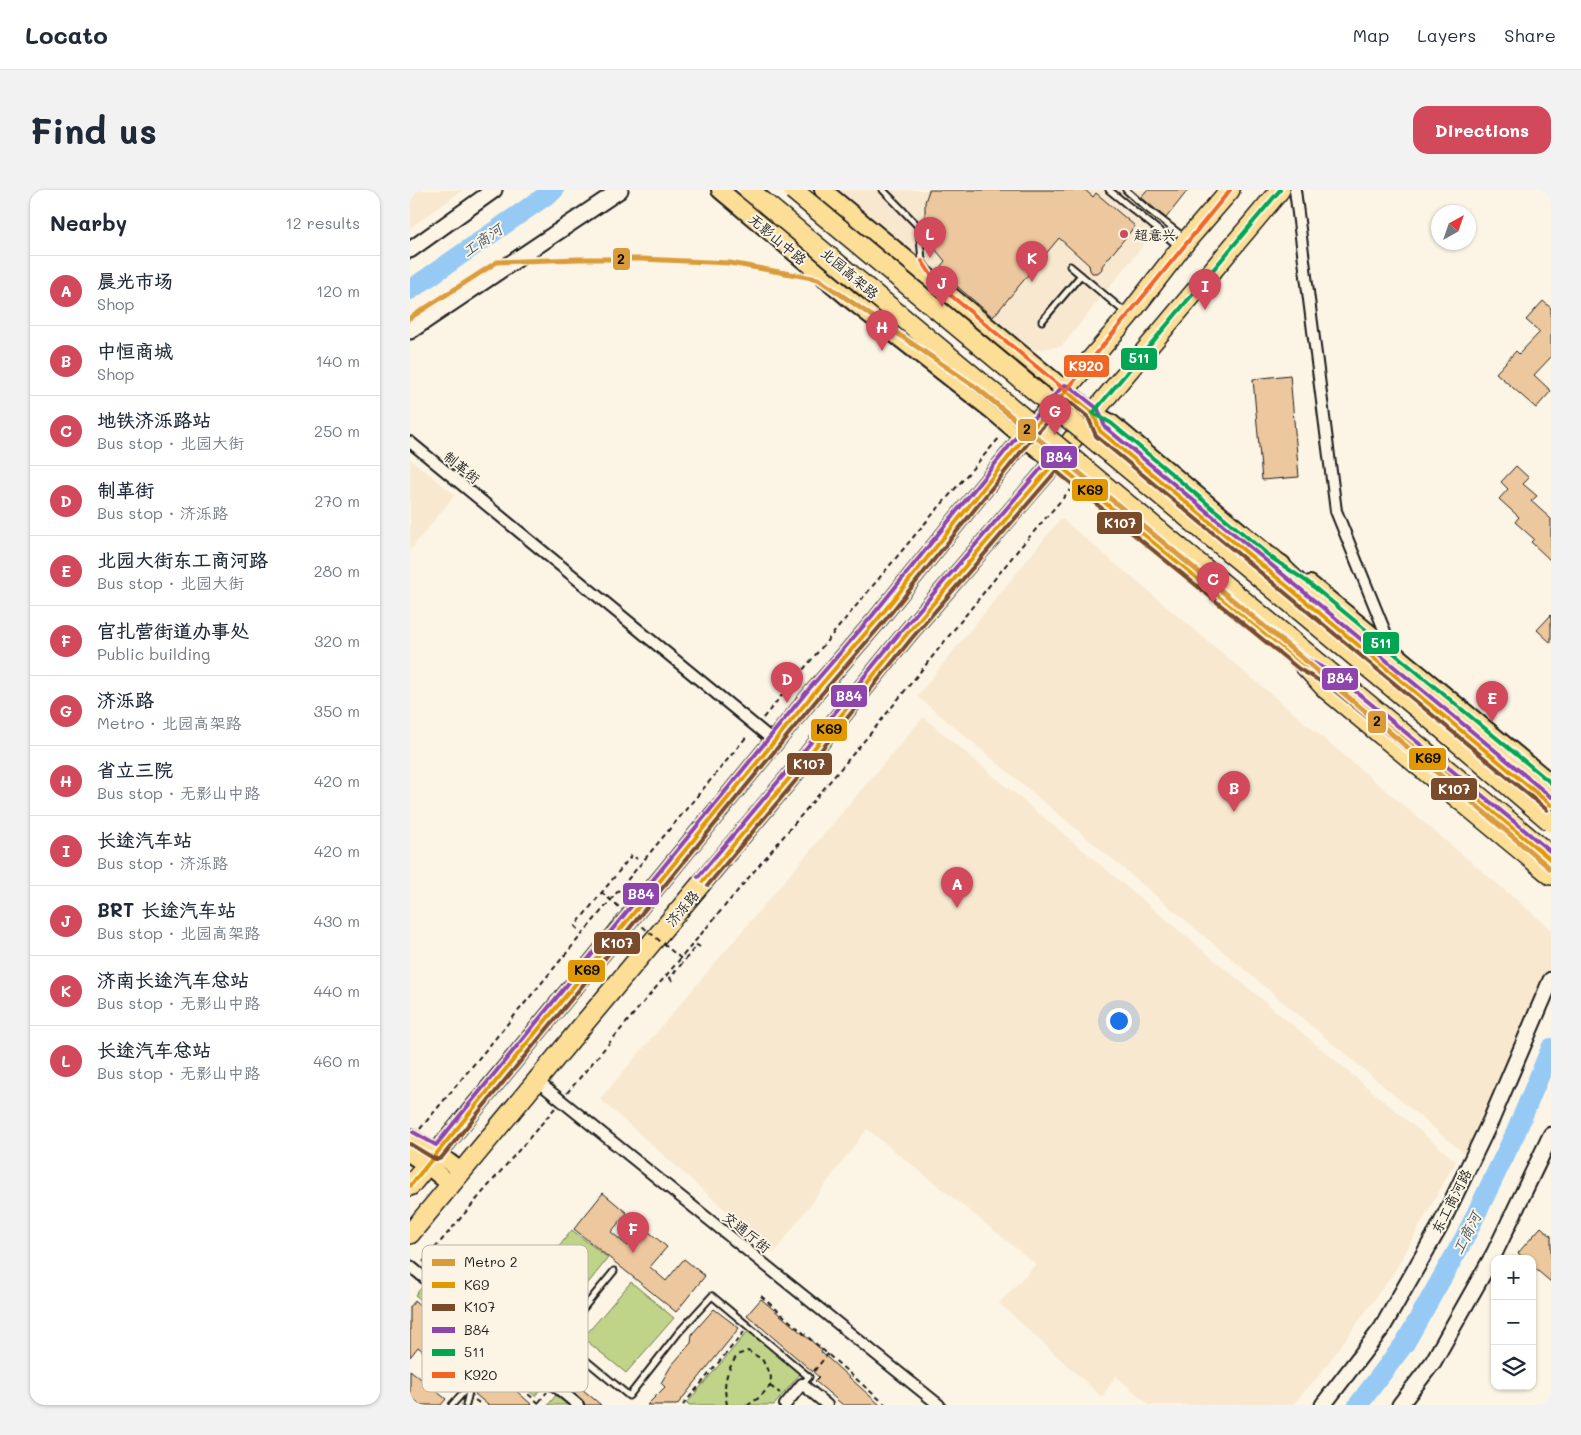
<!DOCTYPE html>
<meta charset="utf-8">
<style>
body{margin:0;font-family:Mali,"LXGW WenKai TC",sans-serif;background:#f2f2f3;color:#1f2937}
.controls{position:absolute;right:15px;bottom:15px;display:grid;overflow:hidden;border-radius:10px;box-shadow:0 1px 4px #0004}
.controls button{width:45px;height:45px;display:grid;place-items:center;padding:0;border:0;border-bottom:1px solid #e0e1e3;background:#fff;color:#1f2937;font:25px sans-serif}
.compass{position:absolute;left:1021px;top:15px;width:45px;height:45px;border-radius:50%;background:#fff;box-shadow:0 1px 4px #0004;rotate:40deg}
.you{position:absolute;left:708px;top:830px;width:18px;height:18px;margin:-12px;border:4px solid #fff;border-radius:50%;background:#1a73e8;box-shadow:0 0 0 8px #1a73e833}
.badge{display:grid;place-items:center;width:32px;height:32px;border-radius:50%;background:#d1495b;color:#fff;font-size:16px;font-weight:700}
.pin{position:absolute;translate:-50% -41px;filter:drop-shadow(0 1px 2px #0008)}
.pin::after{content:'';position:absolute;top:26px;width:18px;height:15px;background:inherit;clip-path:polygon(0 0,100% 0,50% 100%)}
.list{margin:0;padding:0;list-style:none}
h2{display:flex;justify-content:space-between;align-items:center;height:65px;margin:0;padding:0 20px;font-size:21px}
h2 small{font-size:16px;font-weight:400;color:#747a83}
.list li{display:grid;grid-template-columns:32px 1fr auto;gap:15px;align-items:center;box-sizing:border-box;height:70px;padding:0 20px;border-top:1px solid #e0e1e3}
.list b{display:block;font-size:19px;white-space:nowrap}
.list p{margin:0;font-size:16px;white-space:nowrap;color:#747a83}
.list em{font-size:16px;font-style:normal;color:#747a83}
.icon{flex:none;width:28px;height:28px;fill:none;stroke:currentColor;stroke-width:2;stroke-linecap:round;stroke-linejoin:round}
.map{position:relative;flex:none;width:1141px;height:1215px;overflow:hidden;border-radius:15px}
header{display:flex;align-items:center;gap:30px;box-sizing:border-box;height:70px;padding:0 25px;background:#fff;border-bottom:1px solid #e0e1e3}
header strong{font-size:24px}
nav{display:flex;gap:28px;margin-inline-start:auto;font-size:18px}
.intro{display:flex;align-items:center;justify-content:space-between;box-sizing:border-box;height:120px;padding:0 30px}
h1{margin:0;font-size:35px}
.button{padding:12px 22px;border-radius:15px;background:#d1495b;color:#fff;font-size:18px;font-weight:700}
main{display:flex;gap:30px;padding:0 30px}
aside{flex:1;background:#fff;border-radius:15px;box-shadow:0 1px 4px #0004}
.map>svg:first-child{display:block}
.built{fill:#f8e8d0}
.green{fill:#bfd389;stroke:#6e7852}
.lines{fill:none;stroke-linecap:round;stroke-linejoin:round}
.river{stroke:#96caf4;stroke-width:20}
.building{fill:#edc89e;stroke:#1c1c1c}
.lane-casing{stroke:#1c1c1c;stroke-width:9}
.street-casing{stroke:#1c1c1c;stroke-width:14}
.secondary-casing{stroke:#1c1c1c;stroke-width:19}
.primary-casing{stroke:#1c1c1c;stroke-width:20}
.highway-casing{stroke:#1c1c1c;stroke-width:22}
.path{stroke:#1c1c1c;stroke-width:2;stroke-dasharray:5 4;stroke-linecap:butt}
.lane{stroke:#fcf5e5;stroke-width:5}
.street{stroke:#fcf5e5;stroke-width:10}
.secondary{stroke:#fcf5e5;stroke-width:15}
.primary{stroke:#fcde96;stroke-width:16}
.highway{stroke:#fcde96;stroke-width:19}
.highway-bridge-casing{stroke:#1c1c1c;stroke-width:22;stroke-linecap:butt}
.path-bridge{stroke:#1c1c1c;stroke-width:2;stroke-dasharray:5 4;stroke-linecap:butt}
.highway-bridge{stroke:#fcde96;stroke-width:19}
.bus-1-casing{stroke:#fcf5e5;stroke-width:8}
.bus-2-casing{stroke:#fcf5e5;stroke-width:8}
.bus-3-casing{stroke:#fcf5e5;stroke-width:8}
.bus-4-casing{stroke:#fcf5e5;stroke-width:8}
.bus-5-casing{stroke:#fcf5e5;stroke-width:8}
.bus-1{stroke:#e19803;stroke-width:4}
.bus-2{stroke:#7a4b2a;stroke-width:4}
.bus-3{stroke:#8e44ad;stroke-width:4}
.bus-4{stroke:#00a651;stroke-width:4}
.bus-5{stroke:#f26522;stroke-width:4}
.metro-1-casing{stroke:#fcf5e5;stroke-width:9}
.metro-1{stroke:#da9b3a;stroke-width:5}
.poi-dot{fill:#d1495b;stroke:#fcf5e5;stroke-width:2}
.labels{text-anchor:middle;dominant-baseline:central;stroke-width:4;stroke-linejoin:round;paint-order:stroke}
.poi-label{font-size:14px;fill:#1c1c1c;stroke:#fcf5e5;text-anchor:start}
.street-label{font-size:14px;fill:#1c1c1c;stroke:#fcf5e5}
.water-label{font-size:15px;font-style:italic;fill:#475968;stroke:#fcf5e5}
.key{fill:#fcf5e5;stroke:#b9b4a9;stroke-width:1}
.key-label{font-size:14px;fill:#1c1c1c}
.line-badge{stroke:#fcf5e5;stroke-width:2}
.badge-label{font-size:14px;text-anchor:middle;font-weight:bold;fill:#fff}
.pale-badge-label{font-size:14px;text-anchor:middle;font-weight:bold;fill:#111}
</style>
<header>
<strong>Locato</strong>
<nav><a>Map</a><a>Layers</a><a>Share</a></nav>
</header>
<div class="intro"><h1>Find us</h1><a class="button">Directions</a></div>
<main>
<aside>
<h2>Nearby<small>12 results</small></h2>
<ul class="list">
<li><span class="badge">A</span><div><b>晨光市场</b><p>Shop</p></div><em>120 m</em></li>
<li><span class="badge">B</span><div><b>中恒商城</b><p>Shop</p></div><em>140 m</em></li>
<li><span class="badge">C</span><div><b>地铁济泺路站</b><p>Bus stop · 北园大街</p></div><em>250 m</em></li>
<li><span class="badge">D</span><div><b>制革街</b><p>Bus stop · 济泺路</p></div><em>270 m</em></li>
<li><span class="badge">E</span><div><b>北园大街东工商河路</b><p>Bus stop · 北园大街</p></div><em>280 m</em></li>
<li><span class="badge">F</span><div><b>官扎营街道办事处</b><p>Public building</p></div><em>320 m</em></li>
<li><span class="badge">G</span><div><b>济泺路</b><p>Metro · 北园高架路</p></div><em>350 m</em></li>
<li><span class="badge">H</span><div><b>省立三院</b><p>Bus stop · 无影山中路</p></div><em>420 m</em></li>
<li><span class="badge">I</span><div><b>长途汽车站</b><p>Bus stop · 济泺路</p></div><em>420 m</em></li>
<li><span class="badge">J</span><div><b>BRT 长途汽车站</b><p>Bus stop · 北园高架路</p></div><em>430 m</em></li>
<li><span class="badge">K</span><div><b>济南长途汽车总站</b><p>Bus stop · 无影山中路</p></div><em>440 m</em></li>
<li><span class="badge">L</span><div><b>长途汽车总站</b><p>Bus stop · 无影山中路</p></div><em>460 m</em></li>
</ul>
</aside>
<div class="map">
<svg width="1141" height="1215" viewBox="0 0 1141 1215">
<rect width="100%" height="100%" fill="#fcf5e5"/>
<filter id="ink" filterUnits="userSpaceOnUse"><feTurbulence type="fractalNoise" baseFrequency=".02" numOctaves="2"/><feDisplacementMap in="SourceGraphic" scale="10" xChannelSelector="R" yChannelSelector="G"/><feConvolveMatrix kernelMatrix="1 2 1 2 8 2 1 2 1" color-interpolation-filters="sRGB"/></filter>
<g filter="url(#ink)">
<path class="built" d="M0,0H53L0,38Z
M427,0H778L652,156L624,160Z
M0,269L45,305L0,360Z
M651,328L1141,739V791L1062,970L507,506Z
M513,527L1046,971L983,1084L908,1187L882,1215H739L706,1186L692,1207L589,1113L626,1074L457,939L364,1063L190,909Z"/>
<path class="green" d="M162,1040L198,1068L149,1130L113,1102Z
M221,1092L264,1128L216,1183L173,1148Z
M14,1095L44,1120L36,1130L5,1105Z
M338,1141L390,1184L364,1215H279L277,1213Z
M100,1164L135,1193L125,1206L90,1177Z
M147,1204L160,1215H138Z"/>
<g class="lines">
<path class="river" d="M0,100L144,0
M948,1215L995,1153L1054,1049L1106,942L1141,858"/>
</g>
<path class="building" d="M519,0H675L683,7L686,3L725,36L692,76V79L689,82L686,83H682L680,80L679,75L649,48L583,127L528,80L535,71L521,54L515,34V12Z
M737,0H778L756,28L731,7Z
M1133,111L1141,118V167L1124,185L1141,201L1126,218L1086,183L1106,161L1109,164L1130,142L1116,130Z
M880,185L889,287L852,290L843,189Z
M1106,276L1119,288L1113,294L1127,306L1121,311L1141,329V371L1121,352L1124,349L1105,332L1109,327L1089,309L1098,299L1091,292Z
M1141,425V453L1127,440Z
M193,1003L217,1023L201,1042L218,1056L233,1037L257,1057L240,1077L256,1091L274,1069L295,1086L266,1122L164,1039Z
M1131,1037L1141,1046V1092L1122,1076V1069H1115L1108,1063Z
M351,1109L412,1160L411,1162L470,1215H433L405,1191L409,1187L337,1125Z
M5,1111L71,1167L50,1192L8,1157L0,1167V1117Z
M304,1119L329,1138L267,1215H237L255,1197L251,1193L261,1176L281,1153L282,1144Z
M140,1172L191,1215H175L172,1210L134,1178Z
M0,1180L36,1209L31,1215H8L7,1212L0,1208Z
M91,1187L122,1215H78L65,1204L73,1195L80,1199Z"/>
<g class="lines">
<defs>
<path id="lane" d="M473,0L509,37L512,71L516,77
M699,0L768,56
M716,0L735,17L775,48
M660,76L716,123
M632,131L671,85
M149,1148L204,1081
M124,1178L149,1148L219,1206L269,1142L302,1106L399,1187L392,1194
M0,1212L4,1215
M42,1215L59,1196
M56,1215L61,1193L93,1152"/>
<path id="street" d="M885,0L926,321L982,459
M0,252L365,552
M127,891L529,1215
M0,1076L168,1215
M375,1215L392,1194L417,1215"/>
<path id="secondary" d="M0,60L84,0
M0,141L210,0
M913,1215L972,1138L1030,1036L1081,930L1141,790
M990,1215L1023,1172L1084,1064L1141,945"/>
<path id="primary" d="M310,0L442,111L580,219L614,248L695,311L893,474L905,481
M413,0L683,223L701,233L862,368L872,374
M683,223L690,241L888,403
M900,394L1141,593
M0,947L27,963L52,982
M0,964L17,975L41,995"/>
<path id="highway" d="M862,368L907,411L1141,607
M893,474L917,500L1141,685
M0,996L404,503L467,430L614,248L719,125L777,50L820,0
M0,1044L177,830L398,566L497,444L645,272L683,223L870,0"/>
</defs>
<use href="#lane" class="lane-casing"/>
<use href="#street" class="street-casing"/>
<use href="#secondary" class="secondary-casing"/>
<use href="#primary" class="primary-casing"/>
<use href="#highway" class="highway-casing"/>
<path class="path" d="M353,528L510,339L590,247
M168,739L165,736L222,665L227,669
M262,791L260,788L287,755L290,757
M157,903L465,538L608,360L660,300
M10,939L338,545
M13,1072L145,918
M351,1106L476,1215
M37,1138L46,1127
M84,1175L131,1215
M404,1181L418,1164
M360,1196L370,1203
M65,1210L72,1215
M129,1212L137,1202
M273,1215L334,1142
M317,1215C313,1191 315,1186 327,1165L338,1161L352,1169L361,1187L360,1196L350,1207L338,1215"/>
<use href="#lane" class="lane"/>
<use href="#street" class="street"/>
<use href="#secondary" class="secondary"/>
<use href="#primary" class="primary"/>
<use href="#highway" class="highway"/>
<defs>
<path id="highway-bridge" d="M339,0L1141,666
M383,0L1024,532L1141,632"/>
</defs>
<use href="#highway-bridge" class="highway-bridge-casing"/>
<path class="path-bridge" d="M191,702L274,771"/>
<use href="#highway-bridge" class="highway-bridge"/>
<defs>
<path id="bus-1" d="M293,691L398,566L497,444L645,272L893,474L923,491L1141,670
M0,996L404,503L467,430L614,248L656,201L683,223L690,241L1141,615"/>
<path id="bus-2" d="M298,695L403,570L502,448L646,281L889,479L919,496L1137,675
M0,954L25,969H29L32,967L409,507L472,434L619,252L657,210L678,227L686,246L1137,620"/>
<path id="bus-3" d="M288,687L393,562L492,440L640,268L645,266L649,267L897,469L927,486L1141,662
M3,942L26,955L399,499L462,426L609,244L654,195L659,196L688,219L695,237L1141,607"/>
<path id="bus-4" d="M870,0L683,223L701,233L862,368L899,393L1141,593"/>
<path id="bus-5" d="M512,71L527,94L656,201L820,0"/>
</defs>
<use href="#bus-1" class="bus-1-casing"/>
<use href="#bus-2" class="bus-2-casing"/>
<use href="#bus-3" class="bus-3-casing"/>
<use href="#bus-4" class="bus-4-casing"/>
<use href="#bus-5" class="bus-5-casing"/>
<use href="#bus-1" class="bus-1"/>
<use href="#bus-2" class="bus-2"/>
<use href="#bus-3" class="bus-3"/>
<use href="#bus-4" class="bus-4"/>
<use href="#bus-5" class="bus-5"/>
<defs>
<path id="metro-1" d="M0,128L87,72L169,69H231L320,73L408,89L567,198L878,456L1141,679"/>
</defs>
<use href="#metro-1" class="metro-1-casing"/>
<use href="#metro-1" class="metro-1"/>
</g>
</g>
<circle class="poi-dot" cx="714" cy="44" r="5"/>
<g class="labels">
<g class="poi-label">
<text x="724" y="44">超意兴</text>
</g>
<g class="street-label">
<text transform="translate(368 49) rotate(40)">无影山中路</text>
<text transform="translate(440 83) rotate(40)">北园高架路</text>
<text transform="translate(52 277) rotate(39)">制革街</text>
<text transform="translate(272 718) rotate(-50)">济泺路</text>
<text transform="translate(1041 1011) rotate(-63)">东工商河路</text>
<text transform="translate(337 1042) rotate(39)">交通厅街</text>
</g>
<g class="water-label">
<text transform="translate(72 50) rotate(-35)">工商河</text>
<text transform="translate(1056 1043) rotate(-63)">工商河</text>
</g>
</g>
<rect x="12" y="1055" width="166" height="147" rx="8" class="key"/>
<rect x="22" y="1069" width="23" height="7" fill="#da9b3a"/>
<rect x="22" y="1092" width="23" height="6" fill="#e19803"/>
<rect x="22" y="1114" width="23" height="7" fill="#7a4b2a"/>
<rect x="22" y="1137" width="23" height="6" fill="#8e44ad"/>
<rect x="22" y="1159" width="23" height="7" fill="#00a651"/>
<rect x="22" y="1182" width="23" height="6" fill="#f26522"/>
<g class="key-label">
<text x="54" y="1077">Metro 2</text>
<text x="54" y="1100">K69</text>
<text x="54" y="1122">K107</text>
<text x="54" y="1145">B84</text>
<text x="54" y="1167">511</text>
<text x="54" y="1190">K920</text>
</g>
<g class="line-badge">
<rect x="202" y="57" width="19" height="24" rx="5" fill="#da9b3a"/>
<rect x="710" y="157" width="38" height="24" rx="5" fill="#00a651"/>
<rect x="653" y="164" width="47" height="24" rx="5" fill="#f26522"/>
<rect x="607" y="228" width="20" height="24" rx="5" fill="#da9b3a"/>
<rect x="630" y="255" width="38" height="24" rx="5" fill="#8e44ad"/>
<rect x="661" y="288" width="38" height="24" rx="5" fill="#e19803"/>
<rect x="686" y="321" width="47" height="24" rx="5" fill="#7a4b2a"/>
<rect x="952" y="441" width="38" height="24" rx="5" fill="#00a651"/>
<rect x="911" y="477" width="38" height="24" rx="5" fill="#8e44ad"/>
<rect x="420" y="494" width="38" height="24" rx="5" fill="#8e44ad"/>
<rect x="957" y="520" width="20" height="24" rx="5" fill="#da9b3a"/>
<rect x="400" y="528" width="38" height="24" rx="5" fill="#e19803"/>
<rect x="998" y="557" width="39" height="24" rx="5" fill="#e19803"/>
<rect x="376" y="562" width="47" height="24" rx="5" fill="#7a4b2a"/>
<rect x="1020" y="587" width="48" height="24" rx="5" fill="#7a4b2a"/>
<rect x="212" y="692" width="38" height="24" rx="5" fill="#8e44ad"/>
<rect x="183" y="741" width="48" height="24" rx="5" fill="#7a4b2a"/>
<rect x="157" y="769" width="39" height="24" rx="5" fill="#e19803"/>
</g>
<g class="badge-label">
<text x="729" y="173">511</text>
<text x="676" y="181">K920</text>
<text x="649" y="272">B84</text>
<text x="710" y="338">K107</text>
<text x="971" y="458">511</text>
<text x="930" y="493">B84</text>
<text x="439" y="511">B84</text>
<text x="399" y="579">K107</text>
<text x="1044" y="604">K107</text>
<text x="231" y="709">B84</text>
<text x="207" y="758">K107</text>
</g>
<g class="pale-badge-label">
<text x="211" y="74">2</text>
<text x="617" y="244">2</text>
<text x="680" y="305">K69</text>
<text x="967" y="536">2</text>
<text x="419" y="544">K69</text>
<text x="1018" y="573">K69</text>
<text x="177" y="785">K69</text>
</g>
</svg>
<div class="controls">
<button>+</button>
<button>−</button>
<button><svg class="icon" aria-label="layers" viewBox="0 0 24 24"><path d="M12 4l9 5-9 5-9-5zM3 14l9 5 9-5"/></svg></button>
</div>
<svg class="compass" viewBox="-18 -18 36 36"><path d="M0-13l5 13h-10z" fill="#e53935"/><path d="M0 13l5-13h-10z" fill="#747a83"/></svg>
<div class="you"></div>
<div class="pin badge" style="left:547px;top:718px">A</div>
<div class="pin badge" style="left:824px;top:622px">B</div>
<div class="pin badge" style="left:803px;top:413px">C</div>
<div class="pin badge" style="left:377px;top:513px">D</div>
<div class="pin badge" style="left:1082px;top:532px">E</div>
<div class="pin badge" style="left:223px;top:1063px">F</div>
<div class="pin badge" style="left:645px;top:245px">G</div>
<div class="pin badge" style="left:472px;top:161px">H</div>
<div class="pin badge" style="left:795px;top:120px">I</div>
<div class="pin badge" style="left:532px;top:117px">J</div>
<div class="pin badge" style="left:622px;top:92px">K</div>
<div class="pin badge" style="left:520px;top:68px">L</div>
</div>
</main>
